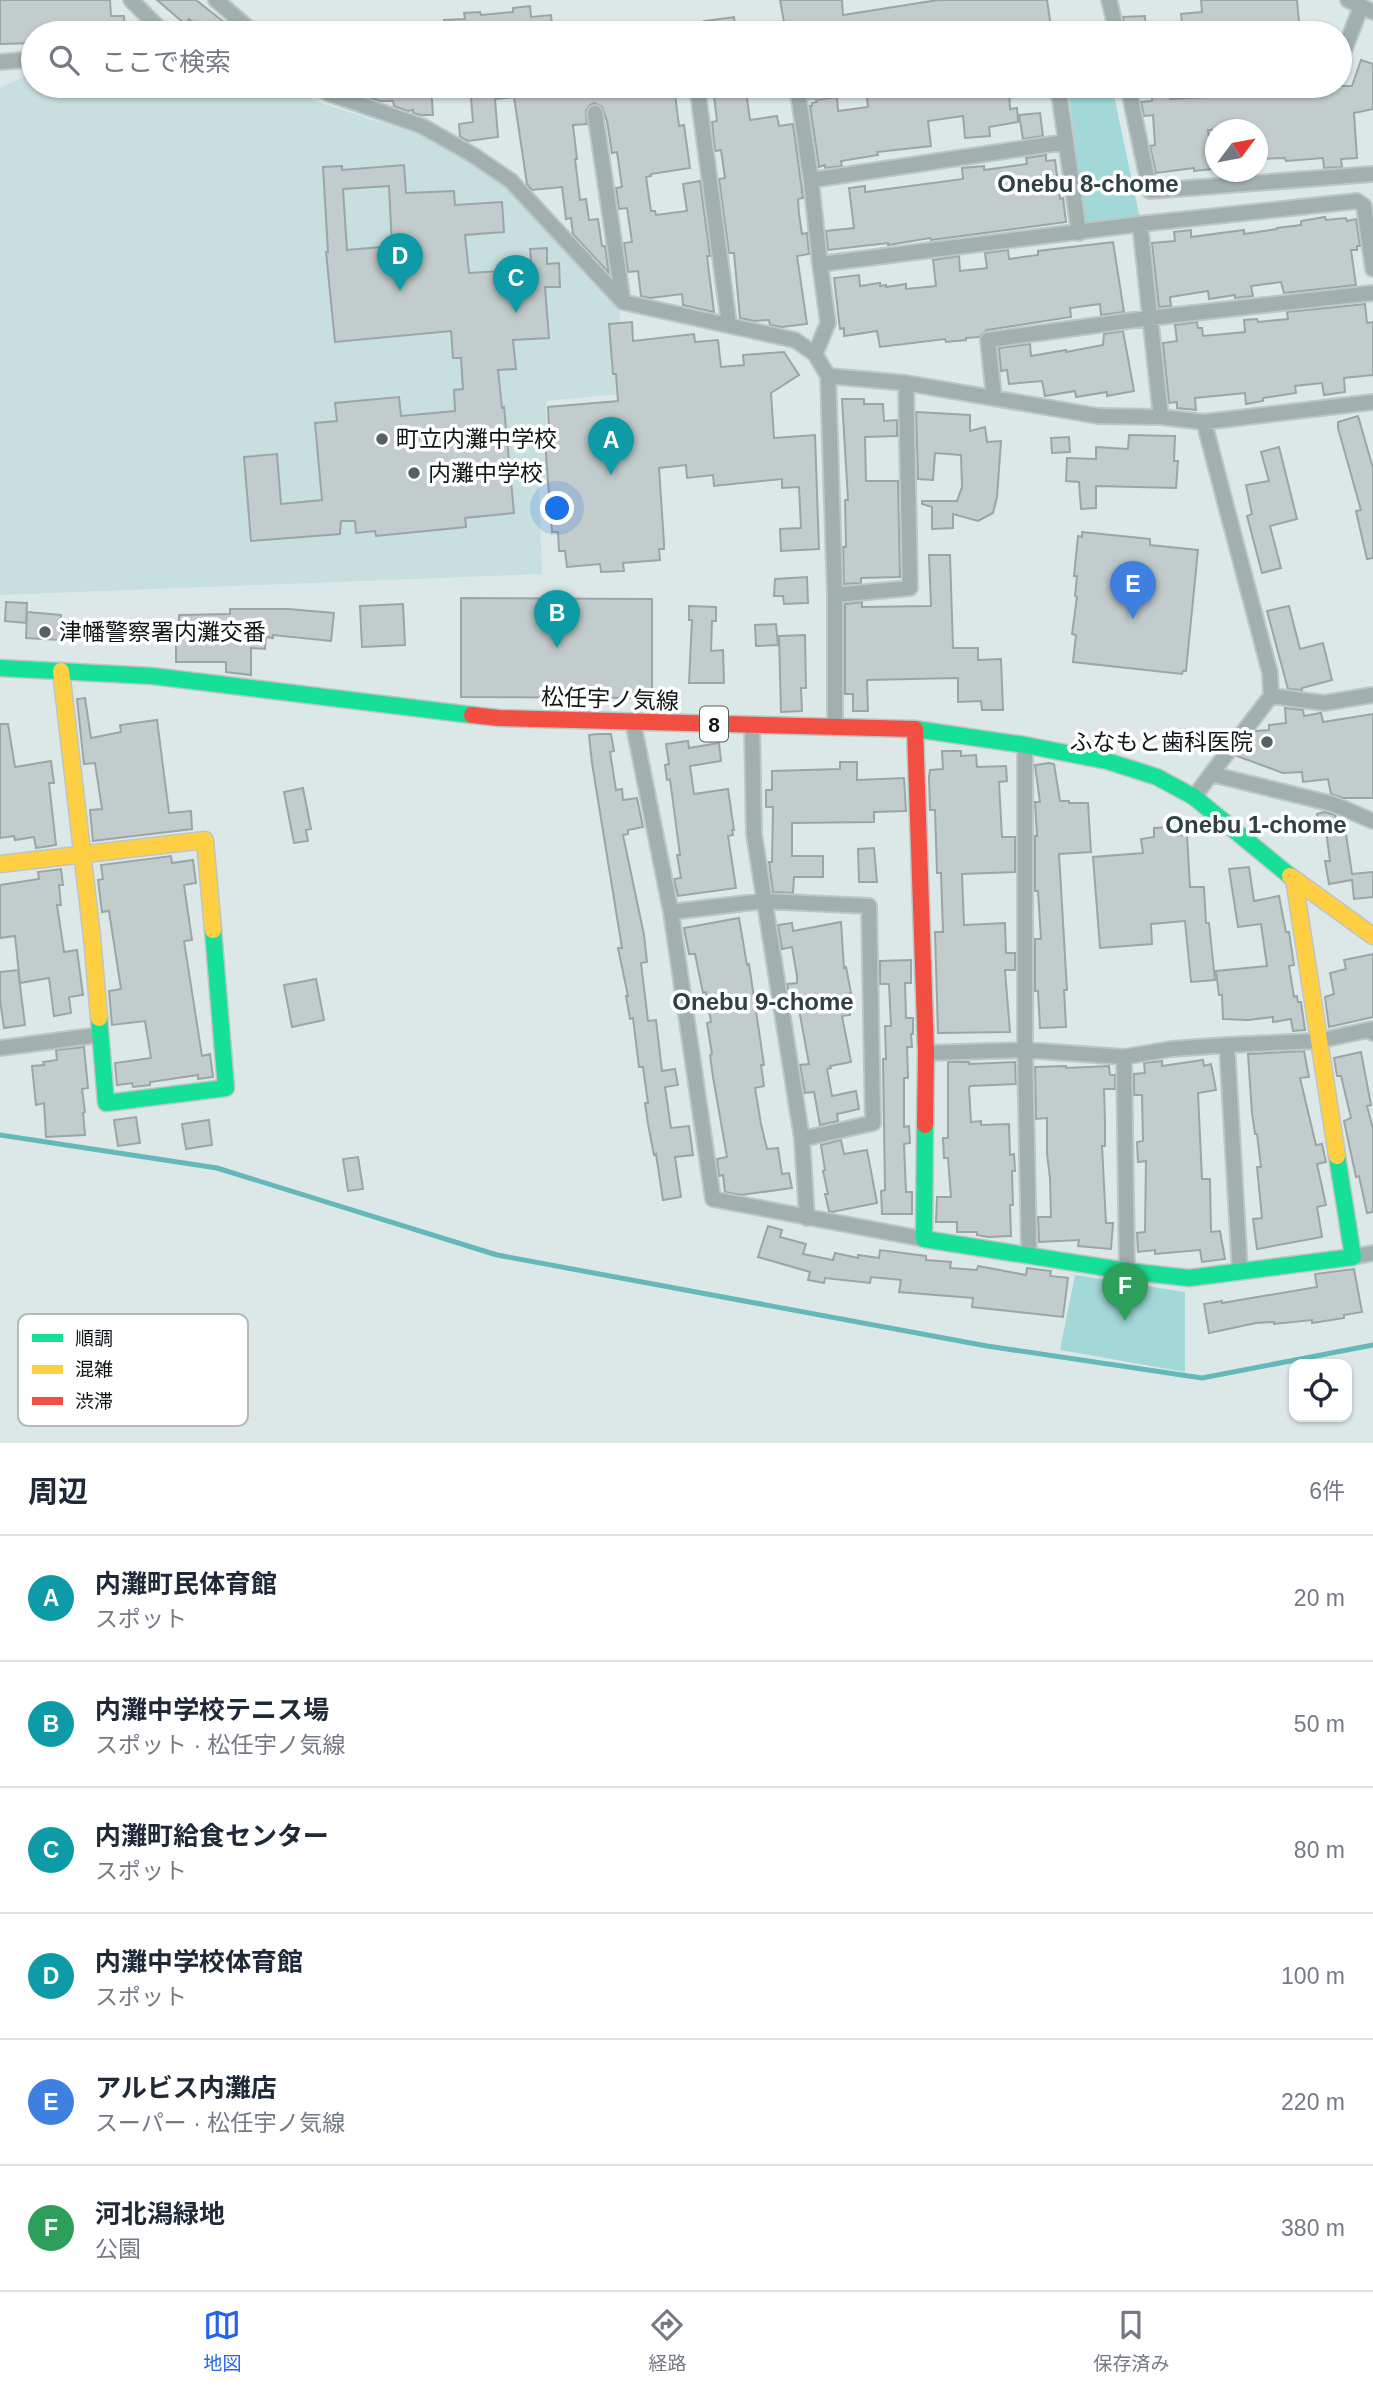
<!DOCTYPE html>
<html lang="ja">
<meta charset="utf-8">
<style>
body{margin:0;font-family:Helvetica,"Noto Sans JP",sans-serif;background:#f2f2f3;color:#1f2937}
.controls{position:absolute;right:21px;bottom:21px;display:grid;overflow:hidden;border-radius:14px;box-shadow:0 2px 5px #0004}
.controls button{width:63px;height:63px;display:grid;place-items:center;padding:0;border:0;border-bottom:2px solid #e0e1e3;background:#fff;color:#1f2937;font:35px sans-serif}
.compass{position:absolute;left:1205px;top:119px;width:63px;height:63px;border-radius:50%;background:#fff;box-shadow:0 2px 5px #0004;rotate:58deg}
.you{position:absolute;left:558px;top:509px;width:24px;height:24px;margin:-18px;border:5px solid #fff;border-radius:50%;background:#1a73e8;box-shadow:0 0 0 10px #1a73e833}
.badge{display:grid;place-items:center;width:46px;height:46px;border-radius:50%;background:#2563eb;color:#fff;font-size:23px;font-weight:700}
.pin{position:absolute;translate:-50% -58px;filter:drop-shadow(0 2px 4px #0008)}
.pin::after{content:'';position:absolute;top:37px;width:24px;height:21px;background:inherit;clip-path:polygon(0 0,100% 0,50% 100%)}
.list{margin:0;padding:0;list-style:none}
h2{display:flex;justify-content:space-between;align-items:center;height:91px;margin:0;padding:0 28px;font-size:30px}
h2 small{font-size:23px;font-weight:400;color:#747a83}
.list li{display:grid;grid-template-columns:46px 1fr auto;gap:21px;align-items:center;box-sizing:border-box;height:126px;padding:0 28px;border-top:2px solid #e0e1e3}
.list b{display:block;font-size:26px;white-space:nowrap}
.list p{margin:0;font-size:23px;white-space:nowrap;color:#747a83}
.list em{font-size:23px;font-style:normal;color:#747a83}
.icon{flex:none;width:38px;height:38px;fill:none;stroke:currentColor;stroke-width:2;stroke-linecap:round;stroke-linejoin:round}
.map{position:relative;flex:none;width:1373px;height:1443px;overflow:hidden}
.search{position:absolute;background:#fff;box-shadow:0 2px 5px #0004;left:21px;right:21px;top:21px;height:77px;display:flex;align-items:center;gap:18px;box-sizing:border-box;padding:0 24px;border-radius:38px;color:#747a83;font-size:26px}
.sheet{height:847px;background:#fff}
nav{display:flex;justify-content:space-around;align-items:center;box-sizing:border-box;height:98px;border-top:2px solid #e0e1e3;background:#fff;font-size:19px;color:#747a83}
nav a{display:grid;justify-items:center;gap:4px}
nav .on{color:#2563eb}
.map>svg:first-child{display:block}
.built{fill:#c8dfdf}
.green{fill:#a3d8d9}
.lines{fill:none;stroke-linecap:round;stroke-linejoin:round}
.stream{stroke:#64b8ba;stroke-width:5}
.building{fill:#c3cccc;stroke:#9ca5a5;stroke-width:2;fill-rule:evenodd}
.street-casing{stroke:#bcc6c6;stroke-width:18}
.fast-casing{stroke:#bcc6c6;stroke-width:19}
.slow-casing{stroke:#bcc6c6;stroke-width:19}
.jam-casing{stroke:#bcc6c6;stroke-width:19}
.street{stroke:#a1afaf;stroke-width:14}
.fast{stroke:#16e098;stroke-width:16}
.slow{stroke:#ffcf43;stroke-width:16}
.jam{stroke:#f24e42;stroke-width:16}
.poi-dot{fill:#576060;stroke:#fff;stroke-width:2.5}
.labels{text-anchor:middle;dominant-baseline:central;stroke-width:7;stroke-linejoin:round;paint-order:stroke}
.shield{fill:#fff;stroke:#575c5d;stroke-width:2}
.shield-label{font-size:21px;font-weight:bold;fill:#0f1617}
.poi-label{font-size:23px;fill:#0f1617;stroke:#fff;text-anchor:start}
.street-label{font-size:23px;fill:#0f1617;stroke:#fff}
.neighbourhood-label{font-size:24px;font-weight:bold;fill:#2f4141;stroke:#fff}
.key{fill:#fff;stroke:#b7b9b9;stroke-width:2}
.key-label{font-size:19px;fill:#0f1617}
</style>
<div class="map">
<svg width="1373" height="1443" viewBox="0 0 1373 1443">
<rect width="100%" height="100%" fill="#dce8e8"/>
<path class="built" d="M33,72V86H297L314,101L423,136L512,184L620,301L619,394L546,401L548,478L539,490L542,574L0,595V88Z"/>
<path class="green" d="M1068,86H1112L1140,219L1085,226Z
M1075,1275L1185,1292V1372L1060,1350Z"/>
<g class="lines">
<path class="stream" d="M0,1135L217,1168L497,1255L987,1346L1202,1378L1373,1345"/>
</g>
<path class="building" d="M0,0H110L111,16H124L125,33H33V43L0,44Z
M157,0H196L225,23L217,33H207L189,19L185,24Z
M780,0H842L843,15L938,0H1047L1052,33H786Z
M1201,0H1297L1300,33H1183L1181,14L1202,12Z
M530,6L531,17L551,15L553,33H444V20L465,19L464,13L480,12L481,15L513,12V8Z
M1145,16L1146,33H1126L1123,17Z
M734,17L736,33H706L704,21Z
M1361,60L1373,64V109L1354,113L1357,158L1341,159L1342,167L1324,168L1323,158L1286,161L1285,158L1257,159V130H1208L1213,169L1194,171V168L1156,173L1150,146L1155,145L1153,115L1144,116L1141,102L1152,101V96L1169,95L1170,99L1230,96V86H1352Z
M365,86H431L433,115H421L413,113V110L408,111L394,106L393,101H380L365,96Z
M470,86H674L679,126L684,125L690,168L651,174V176L646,177L651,211H655L656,215L687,211L683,184L700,181L710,256H707L714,312L683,305L682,294L650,298L641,296L638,271L628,272L624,243L632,242L627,208L619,209L616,188L622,187L617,152L612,153L607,121L602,107L594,103L590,105L586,110L587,124L573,125L577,159H575L580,200L586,199L589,220L598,219L602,246H605L609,273L573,234L571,218L566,219L562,187L532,190L527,184L514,97L495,99L498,137L468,141L460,137L459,124L473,122Z
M955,86H985L986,91L1009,89L1010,109L1017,108L1018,122L989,127L990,136L965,138L963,116L928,121L931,146L877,152L878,155L841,161L842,166L825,168V165L819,167L810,106H812V103L817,102L816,100L837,97L838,111L868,107L867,97L902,93V89L925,87L926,94L955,90Z
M746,91L750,120L777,116L779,126L793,124L803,198L798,199L799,214L802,234L807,233L809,254L797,256L807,324L782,327L770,325L769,320L754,321L740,318L734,253H729L719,179L725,178L721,150L715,151L712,122L717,121L714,96Z
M1040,113L1043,136L1023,139L1019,115Z
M1046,155V161L1055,160L1060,199L1063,198L1066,222L931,240L930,238L888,245V243L828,250L826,231L854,228L849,188L865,186V192L963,179L962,168L984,166V170L1027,164L1026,158Z
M404,165L406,193L454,191L455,205L502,202L504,232L465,235L469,273L532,269L530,249L547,248V264L559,263L560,287H545L549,338L513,340L516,369L498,370L502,408L504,407L514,513L465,518L466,527L376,536L375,531L356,533L355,521H341L340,534L251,541L244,457L277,454L281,504L322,500L315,423L337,421L335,403L399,397L401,416L455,411L454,390L463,389L461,358H453L451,331L335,342L326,252H328L323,167L342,166V170ZM389,186L392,246L347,250L343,189Z
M1325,217L1326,220L1346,218L1347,221L1356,219L1360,246H1357V250H1351L1356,285L1284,293L1281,282L1251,286L1253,296L1235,298V295L1209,299L1208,291L1170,297L1171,306L1159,307L1152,243L1175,241L1174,232L1191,230V237L1244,230V234L1277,229V228L1301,225V221Z
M1113,242L1124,312L1101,315L1100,304L1070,308L1071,317L987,330L979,337L966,338V340L946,342L945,339L880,347L877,331L844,336V328L840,329L834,278L859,275L860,286L880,283V286L886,285V287L906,284V289L936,286L933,260L959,256L960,271L987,268L985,253L1008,250L1009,259L1038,255V251Z
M1365,304L1367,323L1373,322V375L1344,378L1345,392L1324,395L1322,383L1295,386L1296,393L1263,398V401L1246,404L1245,393L1195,398L1196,410L1177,408V402L1169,403L1163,343L1177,341L1175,325L1197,322L1198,328H1202L1203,336L1245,332L1244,320L1257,319L1258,322L1288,319L1287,312Z
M632,322L633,341L694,334L695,342L718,340L721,367L744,365L743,355L784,352L799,375L771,393L774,438L815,435L819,549L781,551L780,529L801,528L799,487L782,488V479L714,486L713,475L687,478L686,465L659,468L664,543V549H659L660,560L623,563L624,571L601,572L600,564L567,567L565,551H559L558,532H552L544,429L549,428L548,407L618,401L616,374H613L609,324Z
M1123,331L1134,391L1107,396V392L1076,397L1075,391L1045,396L1042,381L1009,384L1007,370L1001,371L999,348L1030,344L1031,356L1066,350V352L1103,345L1104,334Z
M842,399H864V404H883L884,421L897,420V436L865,437L866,481H898L900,577L861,578V583L844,584L843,547H846L845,500H848Z
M916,412L970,415V431L985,427L987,442L1001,441L997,497L993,513L978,521L953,514V528L932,529V507L922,504V501H957L962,487L961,455L935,453L933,480L918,479Z
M1358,416L1373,468V558L1367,559L1356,511L1361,510L1338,428V422Z
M1129,435L1175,436L1174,461H1178L1176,488L1096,486V508L1081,509L1079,482L1066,481L1067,458L1096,459V447L1128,449Z
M1069,437L1070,452L1052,453L1051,438Z
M1279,447L1297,519L1270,526L1281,568L1262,573L1247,516L1252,514L1246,485L1269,481L1261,452Z
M1082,532L1150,539V545L1198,550L1186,671H1183L1182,674L1073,662L1076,635L1072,634L1077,597L1075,596L1077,576H1074L1078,536L1082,537Z
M929,555H950L953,648H978V660L1001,659L1003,710H982L981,701L958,702V678L867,680L868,711H853V694H845V604L862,602V607L931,606Z
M807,577L808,603L784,604L783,596H774L775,579Z
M461,598L652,599V698L461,697Z
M6,602L27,603L26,623L5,621Z
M403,604L405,645L362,647L360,606Z
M689,606L716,607V621H712L711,651L723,650L724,683H689L692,620H689Z
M1289,606L1300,649L1323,643L1332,680L1302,688V690L1288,689L1267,611Z
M230,609H288L334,613L331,641L273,635V638L266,637L265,649L251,648V675L226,672V662H176V644H179V615L230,614Z
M27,612L61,615L60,640L26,638Z
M776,624L778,645L756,646L755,625Z
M805,635L806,688H801L802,711L781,712L779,636Z
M85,698L91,738L121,732L120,725L157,720L169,813L191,811L192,829L93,841L90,810L102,809L95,763L84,764L77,699Z
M1285,708L1303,710L1304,716L1321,713L1323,722L1373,714V798H1343L1331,794L1328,779L1303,782L1302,772L1283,773L1237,756L1256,731L1269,730V725L1286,723Z
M0,724H8L15,767L51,761L54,783H49L56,845L36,848L34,837L15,840L14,836L0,838Z
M597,734H611L614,751L610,752L616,790L622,789L623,800L637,798L643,827L628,830V834L623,835L644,935L647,962L641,963L648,1021L656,1020L662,1071L675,1069L678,1085L665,1087L671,1128L689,1126L693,1155L675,1157L681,1197L663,1200L656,1154L654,1155L648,1124L645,1103H648L643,1067H639L633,1018L630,1019L626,996H628L618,948H622L592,763L589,735Z
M688,741L689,748L719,743L721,761L690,766L694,794L728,789L734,830H732L733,835L728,836L736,888L678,896L674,879L681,878L677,855H680L670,779L667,780L665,765L669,764L666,744Z
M942,751H961V756L976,755L977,767L1006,766L1007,781L999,782L1002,837H1015V872L962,874L964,925L1005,923L1006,953H1015V970H1005L1010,1032L938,1033L935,932H943L941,873H937L935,810H930L929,777L930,770L943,769Z
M840,762H857V780L904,778L906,811L874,812V822L792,823V856H823V877H794L793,893L773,892L769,862H772L773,807H766V790H772V771L840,769Z
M1049,763L1054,764L1060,801H1069V803H1088L1091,852L1059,854L1067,990H1064L1066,1027L1040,1028L1038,991H1035V939H1041L1038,891H1035V836H1037L1035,802H1040L1035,765Z
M303,788L311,829L306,830L308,841L294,843L284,792Z
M1324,812L1335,815L1340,835L1346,834L1352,874L1373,872V897L1354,899L1352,880L1329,884L1325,861H1330L1326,830L1321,831L1317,814Z
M1170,827L1171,836L1187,835L1190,887H1204L1206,923H1209L1215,980L1191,982L1185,921L1151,924L1152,944L1100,948L1093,857L1143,853L1141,839L1154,837V828Z
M874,848L877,882H859L858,849Z
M171,856L172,863L193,860L196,883L184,885L192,940L184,941L202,1056L210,1054L213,1077L198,1079V1075L150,1082V1085L133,1087L132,1083L117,1085L115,1063L151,1058L145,1021L112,1025L109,991L121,989L109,911L102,912L98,880L103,879L101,865Z
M1249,867L1254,901L1279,896L1286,932H1289L1294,965L1289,966L1294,997L1297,996L1298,1002H1301L1305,1030L1293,1031L1291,1019L1273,1022V1017L1248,1020L1223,1019L1222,995H1219L1216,971L1267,966L1261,924L1238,927L1229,869Z
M61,869L63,885H59L61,905H57L64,952L77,950L83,995L69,997L71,1013L54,1016L49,978L20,983L15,936L0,938V885L39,879L38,872Z
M739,918L747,965L749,964L764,1065H761L764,1086L755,1088L761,1124L767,1149L778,1148L782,1174L789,1173L792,1188L741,1195L725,1192L723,1175L719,1176L717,1159L727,1157L713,1077L710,1055L712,1054L707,1023L711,1022L706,992L703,993L695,954H689L684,928Z
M841,922L844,968L846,967L851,993L846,994L850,1015L842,1016L851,1062L830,1066L831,1068L827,1069L832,1096L856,1091L859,1109L837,1114L838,1121L820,1125L814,1092L805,1093L800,1065L809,1064L798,1004L791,1005L787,984L797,983V976L792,947L782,949L778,925L792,923L793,931Z
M1373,954V1017L1329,1027L1325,997L1334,994L1330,973L1346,969L1344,960Z
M911,960V983H905L906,1018H913V1034H911L912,1047H907L908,1078H904V1127L909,1126L910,1143L904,1144L906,1192H912V1214H882L881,1191L885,1190L883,1059H886L885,1026H891L889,984H880V961Z
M18,970L25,1025L4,1028L0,1000V972Z
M316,979L324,1020L292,1027L284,985Z
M84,1047L88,1088L82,1089L85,1112L83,1113L85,1135L46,1137L44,1103L36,1105L32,1066L44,1065L43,1062L57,1060L56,1050Z
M1304,1051L1309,1077L1300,1078L1316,1145L1322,1144L1326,1162L1317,1164L1326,1205L1317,1207L1322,1237L1257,1249L1253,1219L1262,1218L1257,1167H1261L1257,1134H1255L1252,1113L1248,1054Z
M1361,1052L1371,1105L1367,1106L1373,1129V1212L1367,1213L1359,1176L1356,1177L1344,1121L1351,1118L1341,1076H1337L1334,1058Z
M1203,1060L1204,1066L1211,1064L1216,1090L1198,1093L1202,1179H1210L1211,1232L1220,1231L1225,1259L1202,1262L1200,1250L1155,1254V1250L1138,1252L1137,1233L1145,1232L1146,1161L1138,1162L1137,1142L1143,1141L1142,1095H1134V1074L1145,1073L1144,1063L1162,1061V1066Z
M948,1062H969V1064L1015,1062L1016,1084L970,1086L969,1088L971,1122L981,1121V1125L1009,1124L1010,1155L1014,1154L1015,1171H1012L1013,1205H1010L1011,1236L988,1237L977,1235V1232H957V1222H936L937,1197H951L948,1158H944L943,1138H948Z
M1066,1066V1068L1109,1066L1110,1075H1115V1089H1104L1105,1121V1146H1102L1106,1223H1113L1111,1249L1078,1246L1079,1240L1039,1242L1038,1217H1051L1050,1178L1047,1154V1118L1036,1119L1035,1067Z
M136,1117L140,1143L118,1146L114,1120Z
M209,1120L212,1145L186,1149L182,1124Z
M841,1140L844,1154L867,1150L877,1203L832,1212L829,1211L825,1194H828L823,1171L825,1170L821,1145Z
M358,1157L363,1189L348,1191L343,1159Z
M768,1226L782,1230L780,1237L806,1244L803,1254L833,1260L835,1253L858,1258V1255L879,1258L880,1250L926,1256V1260L951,1262L950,1268L977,1270L978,1266L1026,1275L1027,1268L1051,1271L1050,1276L1068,1278L1063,1317L972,1307L973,1298L899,1292L901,1280L871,1277L870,1283L825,1278L824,1283L808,1280L810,1272L758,1257Z
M1354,1269L1362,1312L1344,1315V1318L1312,1323V1320L1274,1324V1322L1256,1323L1209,1333L1204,1304L1222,1301V1303L1317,1287L1315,1274Z"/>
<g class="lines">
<defs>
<path id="street" d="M131,0L164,33
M216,0L254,33
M1109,0L1117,33
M1348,0L1373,12
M1340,61L1361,7
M0,62L33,59
M317,86L330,94L422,126L473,155L511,181L623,302L795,340L815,354L828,376L835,595V727
M697,86L729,324
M1058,86L1079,233
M1128,86L1150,191L1373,174
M595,113L623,302
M811,180L1066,142
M820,264L811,180L798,93L846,86
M815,354L828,323L820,264L1140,224
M828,376L906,383L1098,416L1161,417L1204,422L1373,402
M994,397L988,340L1149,318L1373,293
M1161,417L1140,224L1357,201L1364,206L1373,269
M1204,422L1270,673L1271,696
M835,595L910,588L906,383
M633,722L671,912L713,1199L924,1239
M752,725L754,834L802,1139L807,1218
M1025,745V1050L1029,1254
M1211,774L1271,696L1324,703L1373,695
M1194,797L1211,774L1333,804L1373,821
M671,912L764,901L869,906L873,1123L802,1139
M1227,1045L1318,1041L1372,1029L1373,1033
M0,1048L99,1035
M926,1053L1025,1050L1124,1057L1171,1049L1227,1045L1240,1272
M1124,1057L1127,1271
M1353,1257L1373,1253"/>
<path id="fast" d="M0,668L152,676L472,715
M915,729L1025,745L1107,761L1157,777L1194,797L1290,876
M99,1018L106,1103L226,1088L213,930
M925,1125L924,1239L1127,1271L1189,1278L1353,1257L1337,1156"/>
<path id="slow" d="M61,671L92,937L99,1018
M0,864L205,840L213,930
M1290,876L1373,936
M1294,879L1337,1156"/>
<path id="jam" d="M472,715L499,718L915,729
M915,729L926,1053L925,1125"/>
</defs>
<use href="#street" class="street-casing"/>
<use href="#fast" class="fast-casing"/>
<use href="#slow" class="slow-casing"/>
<use href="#jam" class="jam-casing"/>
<use href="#street" class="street"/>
<use href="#fast" class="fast"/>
<use href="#slow" class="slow"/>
<use href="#jam" class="jam"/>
</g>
<g class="poi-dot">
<circle cx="382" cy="439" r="7"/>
<circle cx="414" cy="473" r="7"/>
<circle cx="45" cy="632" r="7"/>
<circle cx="1267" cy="742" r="7"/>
</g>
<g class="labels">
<rect class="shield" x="700" y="706.5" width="28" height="35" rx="5"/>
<g class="shield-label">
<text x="714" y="724">8</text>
</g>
<g class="poi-label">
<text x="396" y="439">町立内灘中学校</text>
<text x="428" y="473">内灘中学校</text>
<text x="59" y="632">津幡警察署内灘交番</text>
<text x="1253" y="742" text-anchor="end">ふなもと歯科医院</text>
</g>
<g class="street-label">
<text transform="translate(610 699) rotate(2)">松任宇ノ気線</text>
</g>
<g class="neighbourhood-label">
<text x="1088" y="183">Onebu 8-chome</text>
<text x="1256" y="824">Onebu 1-chome</text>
<text x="763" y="1001">Onebu 9-chome</text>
</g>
</g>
<rect x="18" y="1314" width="230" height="112" rx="10" class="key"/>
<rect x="32" y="1334" width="31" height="8" fill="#16e098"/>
<rect x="32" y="1365" width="31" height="9" fill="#ffcf43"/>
<rect x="32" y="1397" width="31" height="8" fill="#f24e42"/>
<g class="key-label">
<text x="75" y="1345">順調</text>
<text x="75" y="1376">混雑</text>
<text x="75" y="1408">渋滞</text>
</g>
</svg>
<div class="controls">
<button><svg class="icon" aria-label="locate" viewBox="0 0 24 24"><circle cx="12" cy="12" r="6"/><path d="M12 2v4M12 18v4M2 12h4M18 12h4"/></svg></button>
</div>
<svg class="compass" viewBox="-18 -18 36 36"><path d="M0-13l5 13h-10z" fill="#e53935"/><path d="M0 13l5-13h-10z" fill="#747a83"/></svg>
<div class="you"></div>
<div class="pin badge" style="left:611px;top:475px;background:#0f9aa8">A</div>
<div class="pin badge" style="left:557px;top:648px;background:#0f9aa8">B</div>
<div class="pin badge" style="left:516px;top:313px;background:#0f9aa8">C</div>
<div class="pin badge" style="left:400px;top:291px;background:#0f9aa8">D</div>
<div class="pin badge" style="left:1133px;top:619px;background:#3f7fe0">E</div>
<div class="pin badge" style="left:1125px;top:1321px;background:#2e9e5b">F</div>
<div class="search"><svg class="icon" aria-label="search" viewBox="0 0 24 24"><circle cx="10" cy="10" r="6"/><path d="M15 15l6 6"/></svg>ここで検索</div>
</div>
<section class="sheet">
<h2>周辺<small>6件</small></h2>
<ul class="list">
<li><span class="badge" style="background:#0f9aa8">A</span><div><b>内灘町民体育館</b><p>スポット</p></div><em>20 m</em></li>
<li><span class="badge" style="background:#0f9aa8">B</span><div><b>内灘中学校テニス場</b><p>スポット · 松任宇ノ気線</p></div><em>50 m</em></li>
<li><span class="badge" style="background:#0f9aa8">C</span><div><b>内灘町給食センター</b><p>スポット</p></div><em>80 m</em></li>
<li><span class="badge" style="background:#0f9aa8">D</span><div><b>内灘中学校体育館</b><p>スポット</p></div><em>100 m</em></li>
<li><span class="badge" style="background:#3f7fe0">E</span><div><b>アルビス内灘店</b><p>スーパー · 松任宇ノ気線</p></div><em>220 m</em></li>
<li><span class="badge" style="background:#2e9e5b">F</span><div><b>河北潟緑地</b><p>公園</p></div><em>380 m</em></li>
</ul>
</section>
<nav>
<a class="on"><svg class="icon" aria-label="map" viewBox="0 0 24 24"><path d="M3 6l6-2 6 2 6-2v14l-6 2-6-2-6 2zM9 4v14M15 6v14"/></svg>地図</a>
<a><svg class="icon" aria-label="directions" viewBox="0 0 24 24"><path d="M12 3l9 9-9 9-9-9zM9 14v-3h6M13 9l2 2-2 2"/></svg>経路</a>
<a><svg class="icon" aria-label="saved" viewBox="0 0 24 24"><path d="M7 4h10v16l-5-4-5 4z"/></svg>保存済み</a>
</nav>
